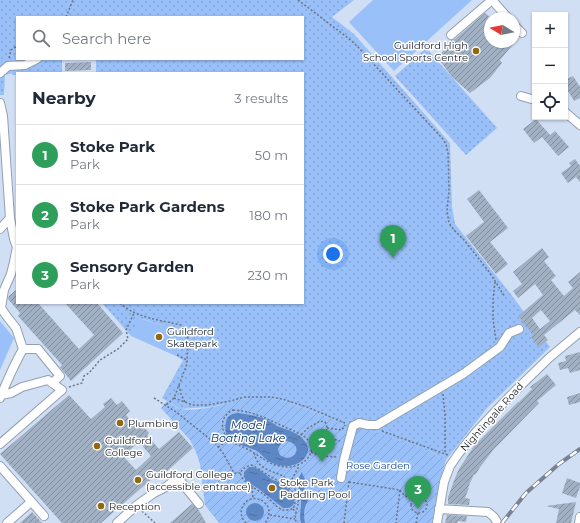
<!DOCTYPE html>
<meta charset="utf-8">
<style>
body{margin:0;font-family:Montserrat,sans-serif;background:#f2f2f3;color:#1f2937}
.controls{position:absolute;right:12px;top:12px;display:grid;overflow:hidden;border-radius:0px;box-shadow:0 1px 3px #0004}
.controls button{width:36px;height:36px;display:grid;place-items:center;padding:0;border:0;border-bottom:1px solid #e0e1e3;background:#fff;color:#1f2937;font:20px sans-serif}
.compass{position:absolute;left:484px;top:12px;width:36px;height:36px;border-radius:50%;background:#fff;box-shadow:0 1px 3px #0004;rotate:280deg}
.you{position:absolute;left:333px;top:254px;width:14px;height:14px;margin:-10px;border:3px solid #fff;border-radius:50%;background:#1a73e8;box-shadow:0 0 0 6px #1a73e833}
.badge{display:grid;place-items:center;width:26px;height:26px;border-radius:50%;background:#91670f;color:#fff;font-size:13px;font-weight:700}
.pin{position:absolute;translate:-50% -33px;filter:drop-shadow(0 1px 2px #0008)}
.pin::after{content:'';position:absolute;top:21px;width:14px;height:12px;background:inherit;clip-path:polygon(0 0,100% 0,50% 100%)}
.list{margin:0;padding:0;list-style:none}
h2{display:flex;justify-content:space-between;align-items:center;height:52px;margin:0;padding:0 16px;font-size:17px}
h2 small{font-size:13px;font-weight:400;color:#747a83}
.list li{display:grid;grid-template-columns:26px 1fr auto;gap:12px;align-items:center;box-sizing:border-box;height:60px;padding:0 16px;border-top:1px solid #e0e1e3}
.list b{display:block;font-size:15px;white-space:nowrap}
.list p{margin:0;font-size:13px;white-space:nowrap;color:#747a83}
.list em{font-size:13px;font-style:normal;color:#747a83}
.icon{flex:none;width:22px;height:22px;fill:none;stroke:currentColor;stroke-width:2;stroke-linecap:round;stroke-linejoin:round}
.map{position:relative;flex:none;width:580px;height:523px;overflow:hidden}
.search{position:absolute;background:#fff;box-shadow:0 1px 3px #0004;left:16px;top:16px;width:288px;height:44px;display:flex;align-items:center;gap:10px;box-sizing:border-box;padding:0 14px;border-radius:0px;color:#747a83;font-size:15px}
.panel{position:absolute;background:#fff;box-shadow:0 1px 3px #0004;left:16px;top:72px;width:288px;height:232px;border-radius:0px}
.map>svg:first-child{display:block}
.grass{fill:#99c0f8}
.park{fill:url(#park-dots)}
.garden{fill:url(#garden-furrows)}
.water{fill:url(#water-ripples);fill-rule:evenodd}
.building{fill:url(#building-hatch);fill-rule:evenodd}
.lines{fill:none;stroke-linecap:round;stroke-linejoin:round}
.minor-casing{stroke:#919fb2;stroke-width:10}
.path{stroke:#6b7482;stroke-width:1.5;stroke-dasharray:2 2;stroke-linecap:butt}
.minor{stroke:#fff;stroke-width:8}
.rail-casing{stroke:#798393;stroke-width:4}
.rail{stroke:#fff;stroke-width:2.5;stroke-dasharray:8;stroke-linecap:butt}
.poi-dot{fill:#91670f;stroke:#fff;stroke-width:1.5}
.labels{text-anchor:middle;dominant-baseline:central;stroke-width:3;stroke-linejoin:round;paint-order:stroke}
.poi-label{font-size:10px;fill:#161b23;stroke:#fff;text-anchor:start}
.street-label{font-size:10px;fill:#161b23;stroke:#fff}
.park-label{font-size:10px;fill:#164d97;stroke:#fff}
.water-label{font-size:11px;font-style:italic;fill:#063168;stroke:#fff}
</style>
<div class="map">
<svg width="580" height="523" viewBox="0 0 580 523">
<defs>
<pattern id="park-dots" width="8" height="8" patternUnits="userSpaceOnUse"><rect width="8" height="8" fill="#99c0f8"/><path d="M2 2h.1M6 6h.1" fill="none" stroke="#83a4d4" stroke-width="1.8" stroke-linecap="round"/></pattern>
<pattern id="garden-furrows" width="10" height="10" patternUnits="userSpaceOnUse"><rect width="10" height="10" fill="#99c0f8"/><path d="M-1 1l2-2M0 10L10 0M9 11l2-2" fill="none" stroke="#83a4d4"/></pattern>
<pattern id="water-ripples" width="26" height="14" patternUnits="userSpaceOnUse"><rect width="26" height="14" fill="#5d87c4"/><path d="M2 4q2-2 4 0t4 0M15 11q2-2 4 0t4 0" fill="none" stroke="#4c6e9f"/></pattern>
<pattern id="building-hatch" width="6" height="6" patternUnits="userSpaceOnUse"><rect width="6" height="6" fill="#a2b0c4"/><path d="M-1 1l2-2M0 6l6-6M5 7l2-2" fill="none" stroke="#838e9f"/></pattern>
</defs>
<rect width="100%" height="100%" fill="#d1dff5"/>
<path class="grass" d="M373,0H472L394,71L349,22Z
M138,318L176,329L183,334L184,344L181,347L176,356L131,336Z
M0,321L14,338L0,370Z"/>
<path class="park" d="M0,0H354L332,17L354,34L450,143L452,207L455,224L510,293L550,347L488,407L446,460L428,451L348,430L344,425L325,416L281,400L271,398H245L232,403L209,407L180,409L162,398L183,360L176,356L181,347L184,344L183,334L176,329L139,318L131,336L102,303H303V73H96V59H303V17H17V59H62V73H17V75H12V73L5,75L4,95H0Z
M426,48L497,128L466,155L395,76Z"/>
<path class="garden" d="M245,398H271L281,400L325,416L345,425L348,430L355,432L362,428L428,451L446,460L440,480L432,523H219L205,505L200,464L196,452L190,440L161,408L167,401C171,404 176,408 181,409C198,412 229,404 245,398Z"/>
<path class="water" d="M239,413C249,415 260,416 269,421C272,422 274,424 277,426C287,430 302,433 307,445C309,449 308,453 306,456C298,469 278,468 267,460C263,457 260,452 255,450C242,444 221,443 226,422C227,415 233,413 239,413ZM287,441C306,445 293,465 280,455L278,450C279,445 282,442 287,441Z
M249,467C257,466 265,474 271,479C274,481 277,481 280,483C286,486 300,499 292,506C290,508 286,508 283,508L259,489L246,481L244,477V472Z
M302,472C302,473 305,479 305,479C305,486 303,493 309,499C304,506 303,514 305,523H301L300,517L302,491L298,488V479Z
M246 512a9 9 0 1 1 18 0a9 9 0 1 1-18 0Z"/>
<path class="building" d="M485,13L490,17V42H515L500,60L502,63L490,78L470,93L452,77L438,58L449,43L448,41L455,39Z
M91,62V70L65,71V63Z
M573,76L580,87V98L574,101L565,86V80Z
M536,119L550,135L555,131L569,147L558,156L542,137L534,143L523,129Z
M575,159L580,166V182L576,177L568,183L561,173L571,166L569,163Z
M479,190L508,228L490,242L508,264L496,274L466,236L484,222L467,199Z
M542,248L549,257L544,261L556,276L551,280L564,296L573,288L568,282L580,272V315L575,310L544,335L548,340L539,347L531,337L533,335L518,316L543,295L535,284L518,298L513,291L522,284L513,272ZM541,310L550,321L540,329L532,318Z
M17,289V303H38L79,349L94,335L65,303H97L123,333L71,381L60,367L62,365L18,316L20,313L8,299L9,296Z
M580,352V370L570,373L568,368L560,370L558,363L566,361L565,356Z
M547,374L556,385L537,401L539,403L494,449L481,466L475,475L474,474L468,488H469L465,498L470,499L469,505L448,504V497L455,478L459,469L474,446L518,402H519L532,389L530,387Z
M580,393V402L569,405L567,397Z
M69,395L91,419L105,407L103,404L111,398L117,405L122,401L130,411L126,415L135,426L140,421L149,433L147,435L159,449L179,432L193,448L157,480L154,477L101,523H62L0,454ZM139,442L151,456L136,470L123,456Z
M567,478L580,483V487L576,498L562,493Z
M576,502L571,523H556L559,509L546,506Z
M192,504L198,509L206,523H170Z
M32,512L42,523H20Z
M447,515L467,516L466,522L458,521L457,523H445Z"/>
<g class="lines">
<defs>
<path id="minor" d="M492,0L508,18
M514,25L522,33
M451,35L492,0
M0,73L8,66L25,65L37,59
M521,96L535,100
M0,103L3,116L10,218L14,239L17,247L14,262L11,274L4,290L1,308L8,318L16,328L23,349C14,365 7,381 0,398
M565,112L580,125
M0,229L10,218
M23,349H38L60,376L52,383
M0,444L62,390L48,380L22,387L11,393L1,395
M0,466L44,516
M341,478L344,460L353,426L359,423L368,425H377L463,374L500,347L509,333L519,329
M439,509L488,512L494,517L497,522
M7,523L31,502
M117,523L137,505L154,493L166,487L178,478L199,504
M437,523L444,482L450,466L459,453L476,432L510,396L549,358L580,332
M579,523L580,517"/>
</defs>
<use href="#minor" class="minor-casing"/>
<path class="path" d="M298,0L348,38L356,45L443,139L446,145L448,152L449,190L447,211L449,223L454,230L464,240L490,273L505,297
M66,17L73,0
M9,58L11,50L17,46
M495,282L493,300V319L496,340
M120,303C136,318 160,320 181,325L186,329L188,334L187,364L174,398L165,406
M177,355L187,360
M179,385L181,394L185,402
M69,387L82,383L84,376L89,373L100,360L118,349L128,339L126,330L134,313
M443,394L445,415V454
M154,398L176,412L215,443L223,453L234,473H241
M174,398L193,405H207L230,401L245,397H271L282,399L307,407L345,423
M233,410C253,411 267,419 285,427C293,431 305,434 310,443C316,456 301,466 290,467C285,467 280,466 275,465C265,461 258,455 249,450C242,446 235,445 230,440C219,431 220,416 233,410Z
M327,428L342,430L345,425
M382,431L448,455
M293,443L308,428L320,421L325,422C328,427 327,429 325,434
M218,447L229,440
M311,448H313L325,434L329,438L340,441
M311,452L322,456L337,457
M254,453C255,456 256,460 258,462C263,470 275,472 283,476C287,479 290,484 294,488C300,496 299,503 296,512
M251,465C259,468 265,474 273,478C284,485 301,492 293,509C290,509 286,511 283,510C276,508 270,498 263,494C256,488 225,474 251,465Z
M349,482L400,490L396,523
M290,483L298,468V465
M252,487L253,499
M400,490L403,494L412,500
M411 505a8 8 0 1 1 16 0a8 8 0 1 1-16 0Z
M293,509L296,512L295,519L297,523
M142,511L155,523
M270,515L295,519
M246,523C242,519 240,514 242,508C249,488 280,503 265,523
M344,523L349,481
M416,523L418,513"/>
<use href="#minor" class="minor"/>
<defs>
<path id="rail" d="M502,523L526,493L559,464L580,449"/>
</defs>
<use href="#rail" class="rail-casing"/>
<use href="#rail" class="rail"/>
</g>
<g class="poi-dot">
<circle cx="476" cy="51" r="4"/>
<circle cx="159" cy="337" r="4"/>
<circle cx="120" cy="423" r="4"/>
<circle cx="97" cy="446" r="4"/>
<circle cx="138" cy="480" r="4"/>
<circle cx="272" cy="488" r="4"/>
<circle cx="101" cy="506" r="4"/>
</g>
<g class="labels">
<g class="poi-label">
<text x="468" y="45" text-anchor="end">Guildford High<tspan x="468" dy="12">School Sports Centre</tspan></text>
<text x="167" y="331">Guildford<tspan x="167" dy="12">Skatepark</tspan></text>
<text x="128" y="423">Plumbing</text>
<text x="105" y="440">Guildford<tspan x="105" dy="12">College</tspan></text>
<text x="146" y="474">Guildford College<tspan x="146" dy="12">(accessible entrance)</tspan></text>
<text x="280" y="482">Stoke Park<tspan x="280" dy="12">Paddling Pool</tspan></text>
<text x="109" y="506">Reception</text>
</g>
<g class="street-label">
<text transform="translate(492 417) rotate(-48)">Nightingale Road</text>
</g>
<g class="park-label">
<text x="378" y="465">Rose Garden</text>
</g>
<g class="water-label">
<text x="248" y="425">Model<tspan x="248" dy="13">Boating Lake</tspan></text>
</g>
</g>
</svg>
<div class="controls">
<button>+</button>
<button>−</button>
<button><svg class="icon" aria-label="locate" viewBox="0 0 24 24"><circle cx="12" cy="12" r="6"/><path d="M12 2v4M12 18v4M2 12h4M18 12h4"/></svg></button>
</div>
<svg class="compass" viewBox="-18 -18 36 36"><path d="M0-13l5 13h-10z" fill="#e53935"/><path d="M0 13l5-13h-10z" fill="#747a83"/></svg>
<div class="you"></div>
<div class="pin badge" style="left:393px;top:258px;background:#2e9e5b">1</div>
<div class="pin badge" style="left:322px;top:462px;background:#2e9e5b">2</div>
<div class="pin badge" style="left:418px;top:509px;background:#2e9e5b">3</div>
<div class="search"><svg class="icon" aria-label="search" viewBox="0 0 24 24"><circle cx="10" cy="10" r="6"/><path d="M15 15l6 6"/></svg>Search here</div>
<section class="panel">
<h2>Nearby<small>3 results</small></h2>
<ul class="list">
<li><span class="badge" style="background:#2e9e5b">1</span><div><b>Stoke Park</b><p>Park</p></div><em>50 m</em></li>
<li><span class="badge" style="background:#2e9e5b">2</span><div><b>Stoke Park Gardens</b><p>Park</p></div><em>180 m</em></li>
<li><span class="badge" style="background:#2e9e5b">3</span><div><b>Sensory Garden</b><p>Park</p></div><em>230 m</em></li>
</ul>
</section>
</div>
